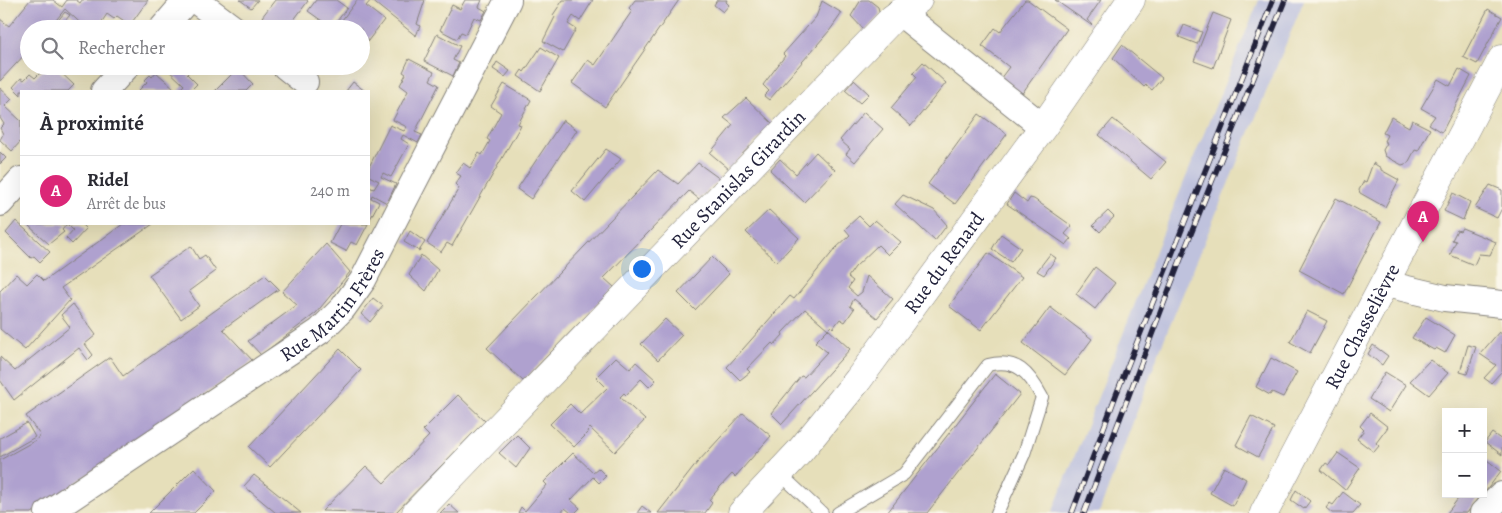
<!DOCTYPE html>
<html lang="fr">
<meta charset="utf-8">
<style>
body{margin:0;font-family:Alegreya,serif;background:#f7f7f7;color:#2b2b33}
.controls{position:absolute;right:15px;bottom:15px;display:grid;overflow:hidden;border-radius:0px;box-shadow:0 5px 20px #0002}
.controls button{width:45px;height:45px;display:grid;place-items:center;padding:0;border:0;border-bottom:1px solid #e1e1e2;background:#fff;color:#2b2b33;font:25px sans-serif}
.you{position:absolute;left:641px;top:268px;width:18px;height:18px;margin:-12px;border:4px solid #fff;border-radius:50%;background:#1a73e8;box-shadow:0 0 0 8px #1a73e833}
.badge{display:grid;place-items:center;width:32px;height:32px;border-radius:50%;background:#db2777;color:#fff;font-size:16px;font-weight:700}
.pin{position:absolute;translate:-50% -41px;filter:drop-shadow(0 1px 2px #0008)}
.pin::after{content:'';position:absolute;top:26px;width:18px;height:15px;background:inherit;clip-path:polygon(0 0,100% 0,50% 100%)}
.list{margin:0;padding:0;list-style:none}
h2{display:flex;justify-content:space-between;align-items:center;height:65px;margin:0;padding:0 20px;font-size:21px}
h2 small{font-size:16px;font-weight:400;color:#7c7c81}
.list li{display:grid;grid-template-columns:32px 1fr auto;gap:15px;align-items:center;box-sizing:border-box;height:70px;padding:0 20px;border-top:1px solid #e1e1e2}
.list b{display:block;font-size:19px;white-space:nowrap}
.list p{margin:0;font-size:16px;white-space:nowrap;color:#7c7c81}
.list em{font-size:16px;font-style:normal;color:#7c7c81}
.icon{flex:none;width:28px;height:28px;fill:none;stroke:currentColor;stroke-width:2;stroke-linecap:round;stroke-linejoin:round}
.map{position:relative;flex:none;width:1502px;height:513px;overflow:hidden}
.search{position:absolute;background:#fff;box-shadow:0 5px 20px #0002;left:20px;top:20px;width:350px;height:55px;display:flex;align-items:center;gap:12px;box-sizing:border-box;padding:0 18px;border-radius:28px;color:#7c7c81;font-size:19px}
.panel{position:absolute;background:#fff;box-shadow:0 5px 20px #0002;left:20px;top:90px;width:350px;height:135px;border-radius:0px}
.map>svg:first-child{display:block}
.railway{fill:#bfc2dd}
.building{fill:#afa1cf}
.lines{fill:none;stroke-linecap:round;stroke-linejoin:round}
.service-casing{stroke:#84807a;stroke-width:14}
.minor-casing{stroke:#84807a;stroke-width:28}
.tertiary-casing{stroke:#84807a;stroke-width:29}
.service{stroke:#fff;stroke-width:12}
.minor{stroke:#fff;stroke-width:26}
.tertiary{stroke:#fff;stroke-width:28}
.rail-casing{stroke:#22223b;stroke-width:5.5}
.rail{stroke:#fbf7ec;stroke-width:4;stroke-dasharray:11;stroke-linecap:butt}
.labels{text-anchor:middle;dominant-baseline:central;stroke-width:4.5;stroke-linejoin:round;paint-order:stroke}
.street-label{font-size:20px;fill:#22223b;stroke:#fbf7ec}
</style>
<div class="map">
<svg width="1502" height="513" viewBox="0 0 1502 513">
<rect width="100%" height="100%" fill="#fbf7ec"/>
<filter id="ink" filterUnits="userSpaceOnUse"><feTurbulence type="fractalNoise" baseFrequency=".02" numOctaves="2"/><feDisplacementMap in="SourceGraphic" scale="10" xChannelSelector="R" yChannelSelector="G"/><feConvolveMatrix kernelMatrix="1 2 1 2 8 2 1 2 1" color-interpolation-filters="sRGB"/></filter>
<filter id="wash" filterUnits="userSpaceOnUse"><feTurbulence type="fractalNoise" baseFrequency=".0096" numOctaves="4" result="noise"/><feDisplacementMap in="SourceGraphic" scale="20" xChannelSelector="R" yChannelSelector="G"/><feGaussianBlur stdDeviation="1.12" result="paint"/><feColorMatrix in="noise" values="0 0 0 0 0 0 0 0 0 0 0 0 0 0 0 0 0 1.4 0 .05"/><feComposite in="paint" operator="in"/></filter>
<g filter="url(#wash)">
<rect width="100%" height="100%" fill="#e6dfba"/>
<path class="railway" d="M1259,0H1304L1161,347L1099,513H1052L1165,228Z"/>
<g id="blocks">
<path class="building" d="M30,0H53L62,7L67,0H76L80,3L82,0H148L130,25L117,16L114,19L107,14L97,29H87L65,9L49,29H29V50L0,81V19L9,26Z
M240,0H258L251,8Z
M275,0H307L308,1L287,29H278L262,17Z
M316,0H336L347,8L331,29H326L320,24L322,21L308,11Z
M357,0H425L417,24L420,26L416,36L371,0L366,6L384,20L361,50V29L336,28Z
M465,0H482L479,7L486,11L481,20L474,17L466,34L461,32L457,39L440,30L452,5L460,9Z
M563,0H593L580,21L573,16L568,24L576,29L563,52L543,41L555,17L553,15Z
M635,0H679L605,107L572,83L588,60L595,65L632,11L629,8Z
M717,0H727L726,2L729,5L723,12L714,5Z
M861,0H869L878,7L880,15L865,31L851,16Z
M1025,0H1028L1067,29L1021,95L1000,79L1009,67L982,46L995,28L1000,32Z
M1055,0H1101L1087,20L1092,24L1091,25Z
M822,1L842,13L830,30L769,100L764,96L769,91L763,85L785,56L783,54L816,17Z
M1488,9L1502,17L1477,64L1463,57Z
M65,12L70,15L58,29H51Z
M1213,13L1231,20L1213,68L1194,61Z
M1184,25L1202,32L1197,44L1179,37Z
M437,34L460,46L453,60L459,63L453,76L424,61Z
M1122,45L1162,78L1152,90L1146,85L1144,87L1113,58Z
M541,47L559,58L540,91L518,76L522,70L524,72Z
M409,59L434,72L430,80L439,85L415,132L422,135L418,143L403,135L401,139L409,144L391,177L383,173L381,177L396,184L387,203L372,195L371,198L379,202L369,221V187L374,189L379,181L369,176V167L390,125L404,131L407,127L393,120L408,91L400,85L406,74L403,72Z
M497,62L510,71L505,77L493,69Z
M923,62L946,83L911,126L891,108L917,77L913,73Z
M47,66H54L74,85L68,91H21V95L13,87L21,78L24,80L30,74L35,78Z
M164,66H195L187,74L197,84L190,91H178L184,85Z
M238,68L253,84L246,91H215Z
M1459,69L1471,76L1442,132L1429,124L1435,116L1421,108L1438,79L1450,86Z
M156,72L174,88L171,91H138L147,82L145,80L150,75L152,77Z
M854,80L869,94L860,103L845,90Z
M353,82L365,91H346Z
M504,84L531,100L518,124L521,125L452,246L447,243L441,252L427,243L459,188L455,184L461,176L456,173L463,163L470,168L479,153L482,155L490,141L487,139L501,113L491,106Z
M0,88L12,99L5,106L21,121V141L12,151L0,140L3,134L0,128L4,124L0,118Z
M746,98L773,124L729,169L710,153L733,125L724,118Z
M864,112L883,129L855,162L846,154L850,149L840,140Z
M979,114L1007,134L955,204L928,184Z
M1391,117L1409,127L1412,120L1430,129L1418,151L1415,150L1408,163L1402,165L1385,156L1383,150L1387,143L1384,141L1387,135L1383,133Z
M1113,119L1166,162L1151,179L1099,135Z
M563,120L577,130L531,199L517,189Z
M606,149L621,159L585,202L572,191Z
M0,152L6,158L0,164Z
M816,152L835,170L804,202L770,170L780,159L796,174Z
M698,163L720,179L699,199L689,191L604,278L614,287L523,381L487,348L658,170L678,184Z
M1373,163L1381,168V170L1399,180L1385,207L1360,193L1359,190L1364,181L1366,182Z
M1490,185L1502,190V208L1497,218L1475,208Z
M1014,193L1027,203L1030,198L1034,199L1072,226L1065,234L1071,239L1066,245L1007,204Z
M1453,193L1470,202L1463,220L1444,211Z
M903,195L934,210L947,225L935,241L895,204Z
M1336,198L1381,222L1344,294L1299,270Z
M769,210L799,238L777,262L746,232Z
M1108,211L1114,217L1100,232L1093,225Z
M859,216L869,226L875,220L901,242L888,255L878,245L855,267L848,277L853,281L848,288L857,296L862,292L867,276L893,299L877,318L854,299L850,306L854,309L845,322L840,319L833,328L831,326L828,329L805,309L782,333L783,335L774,345L772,343L747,369L750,372L740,380L727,367L790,296L794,299L835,249L850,235L845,229Z
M16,221L50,252L40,262L34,256L31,258L6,233Z
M31,224H81L86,229L72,244L66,238L73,230L67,224L62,230L64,232L49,244L29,226Z
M123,224H153L61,288L70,300L25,350L0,329V291L16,274L27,284L37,274L44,281Z
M340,224H368L357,245L351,242L346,251L330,243Z
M1462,228L1496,242L1490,255L1479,254L1474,265L1450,255L1456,241L1452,240L1457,230L1460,231Z
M410,231L425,242L419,251L404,242Z
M1001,234L1021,248L1011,262L992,249Z
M326,244L350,272L316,313L261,355L248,341L297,305L282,292Z
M191,246L199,259L205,255L216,271L189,291L199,306L181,319L149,275Z
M988,253L1022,277L981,330L949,306Z
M1050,254L1056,258L1044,275L1037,271Z
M421,255L438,270L426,291L409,275Z
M712,257L729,274L695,310L678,293Z
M1095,267L1115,283L1095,309L1076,294Z
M265,275L279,289L223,329L253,361L32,513H0V460L36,440L40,435L26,416L110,357L123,376Z
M373,298L383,306L370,322L361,314Z
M73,304L96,335L85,344L93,355L88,360L79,348L14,400L0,380V357L15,371L70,327L61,315Z
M1050,307L1092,339L1065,375L1023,343Z
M1307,311L1327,321L1310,353L1290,342Z
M1426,317L1455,335L1445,353L1436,348L1434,350L1412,338Z
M665,319L682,335L658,360L641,344Z
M828,329L850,349L782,424L771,413L801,376L804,377L827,352L815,342Z
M1499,332L1502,334V371L1491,383L1484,378L1496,365L1480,354Z
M1373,345L1388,356L1382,365L1368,354Z
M1468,345L1476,347L1467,374L1460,372Z
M340,349L361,370L270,467L249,447Z
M616,357L630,369L636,362L656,380L649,387L641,379L626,395L624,393L620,397L645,420L615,452L590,428L587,431L588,433L574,447L550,424L570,404L580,414L607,388L596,377Z
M1271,358L1297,372L1283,397L1272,392L1270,395L1256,387Z
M1430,360L1448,373L1429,395L1410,381Z
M1385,372L1406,385L1389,412L1369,399Z
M995,374L1020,394L927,513H887Z
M458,395L485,421L395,513L322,511L366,466L384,483L429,436L423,430Z
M743,413L771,436L735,477L732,474L720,487L709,500L712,503L705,513H658L697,463Z
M1370,413L1388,427L1376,443L1379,446L1374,452L1357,439L1364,430L1360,426Z
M1251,416L1274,428L1258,457L1236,445Z
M27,423L35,437L0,457V438Z
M1492,433L1502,440V455L1485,442Z
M517,435L530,448L516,468L499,453Z
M573,453L593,472L598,468L606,476L599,483L593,477L571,500L580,508L575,513H571L565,508L561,513H518L521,507L525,511L547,485L544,482Z
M1338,453L1360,468L1345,490L1321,470L1326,463L1329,465Z
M1487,460L1501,471L1483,495V465Z
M1224,467L1246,479L1233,506L1210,493Z
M194,468L216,491L194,513H149Z
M254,475L301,513H276L244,486Z
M1296,490L1310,501L1304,509L1291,500Z
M1343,492L1360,505L1353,513H1332L1326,508L1330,503L1333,505Z
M1460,494H1481L1467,513H1447L1461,495Z
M449,504L459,513H440Z
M642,506L651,513H637Z"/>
</g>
</g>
<g filter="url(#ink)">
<use href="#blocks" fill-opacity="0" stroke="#84807a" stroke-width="1"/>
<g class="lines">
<defs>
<path id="service" d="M778,472L822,513
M838,513L904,474L988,365C1017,358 1029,373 1042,397L1024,454L997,513"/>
<g id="minor">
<path d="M195,0L234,29"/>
<path d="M899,12L1043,127"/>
<path d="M162,29L187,0"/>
<path d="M285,66L305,82"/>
<path d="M104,91L127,66"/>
<path d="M0,203L21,180"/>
<path d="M1386,284L1445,298L1502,304"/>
<path id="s1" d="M48,513L320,331L343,308L363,280L508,0"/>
<path d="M1483,513L1502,495"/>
</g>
<g id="tertiary">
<path id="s2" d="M416,513L893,18L918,0"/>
<path id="s3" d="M742,513L800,451L858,380L1043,127L1131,0"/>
<path id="s4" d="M1264,513C1344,362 1422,210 1502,59"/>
</g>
</defs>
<use href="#service" class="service-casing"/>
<use href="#minor" class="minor-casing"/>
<use href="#tertiary" class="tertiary-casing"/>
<use href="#service" class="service"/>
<use href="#minor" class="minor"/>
<use href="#tertiary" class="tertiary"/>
<defs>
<path id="rail" d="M1072,513L1116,395L1273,0
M1084,513L1178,266L1285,0"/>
</defs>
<use href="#rail" class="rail-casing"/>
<use href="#rail" class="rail"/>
</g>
</g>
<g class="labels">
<g class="street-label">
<text stroke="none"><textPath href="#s2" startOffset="464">Rue Stanislas Girardin</textPath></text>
<text stroke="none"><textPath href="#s3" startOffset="322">Rue du Renard</textPath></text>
<text stroke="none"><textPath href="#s1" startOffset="355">Rue Martin Frères</textPath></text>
<text stroke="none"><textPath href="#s4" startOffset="211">Rue Chasselièvre</textPath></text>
</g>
</g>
</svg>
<div class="controls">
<button>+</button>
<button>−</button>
</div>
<div class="you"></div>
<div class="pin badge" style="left:1423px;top:242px">A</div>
<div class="search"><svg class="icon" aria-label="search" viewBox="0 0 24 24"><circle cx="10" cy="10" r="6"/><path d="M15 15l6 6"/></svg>Rechercher</div>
<section class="panel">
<h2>À proximité<small></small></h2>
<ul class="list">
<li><span class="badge">A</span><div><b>Ridel</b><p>Arrêt de bus</p></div><em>240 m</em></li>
</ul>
</section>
</div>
